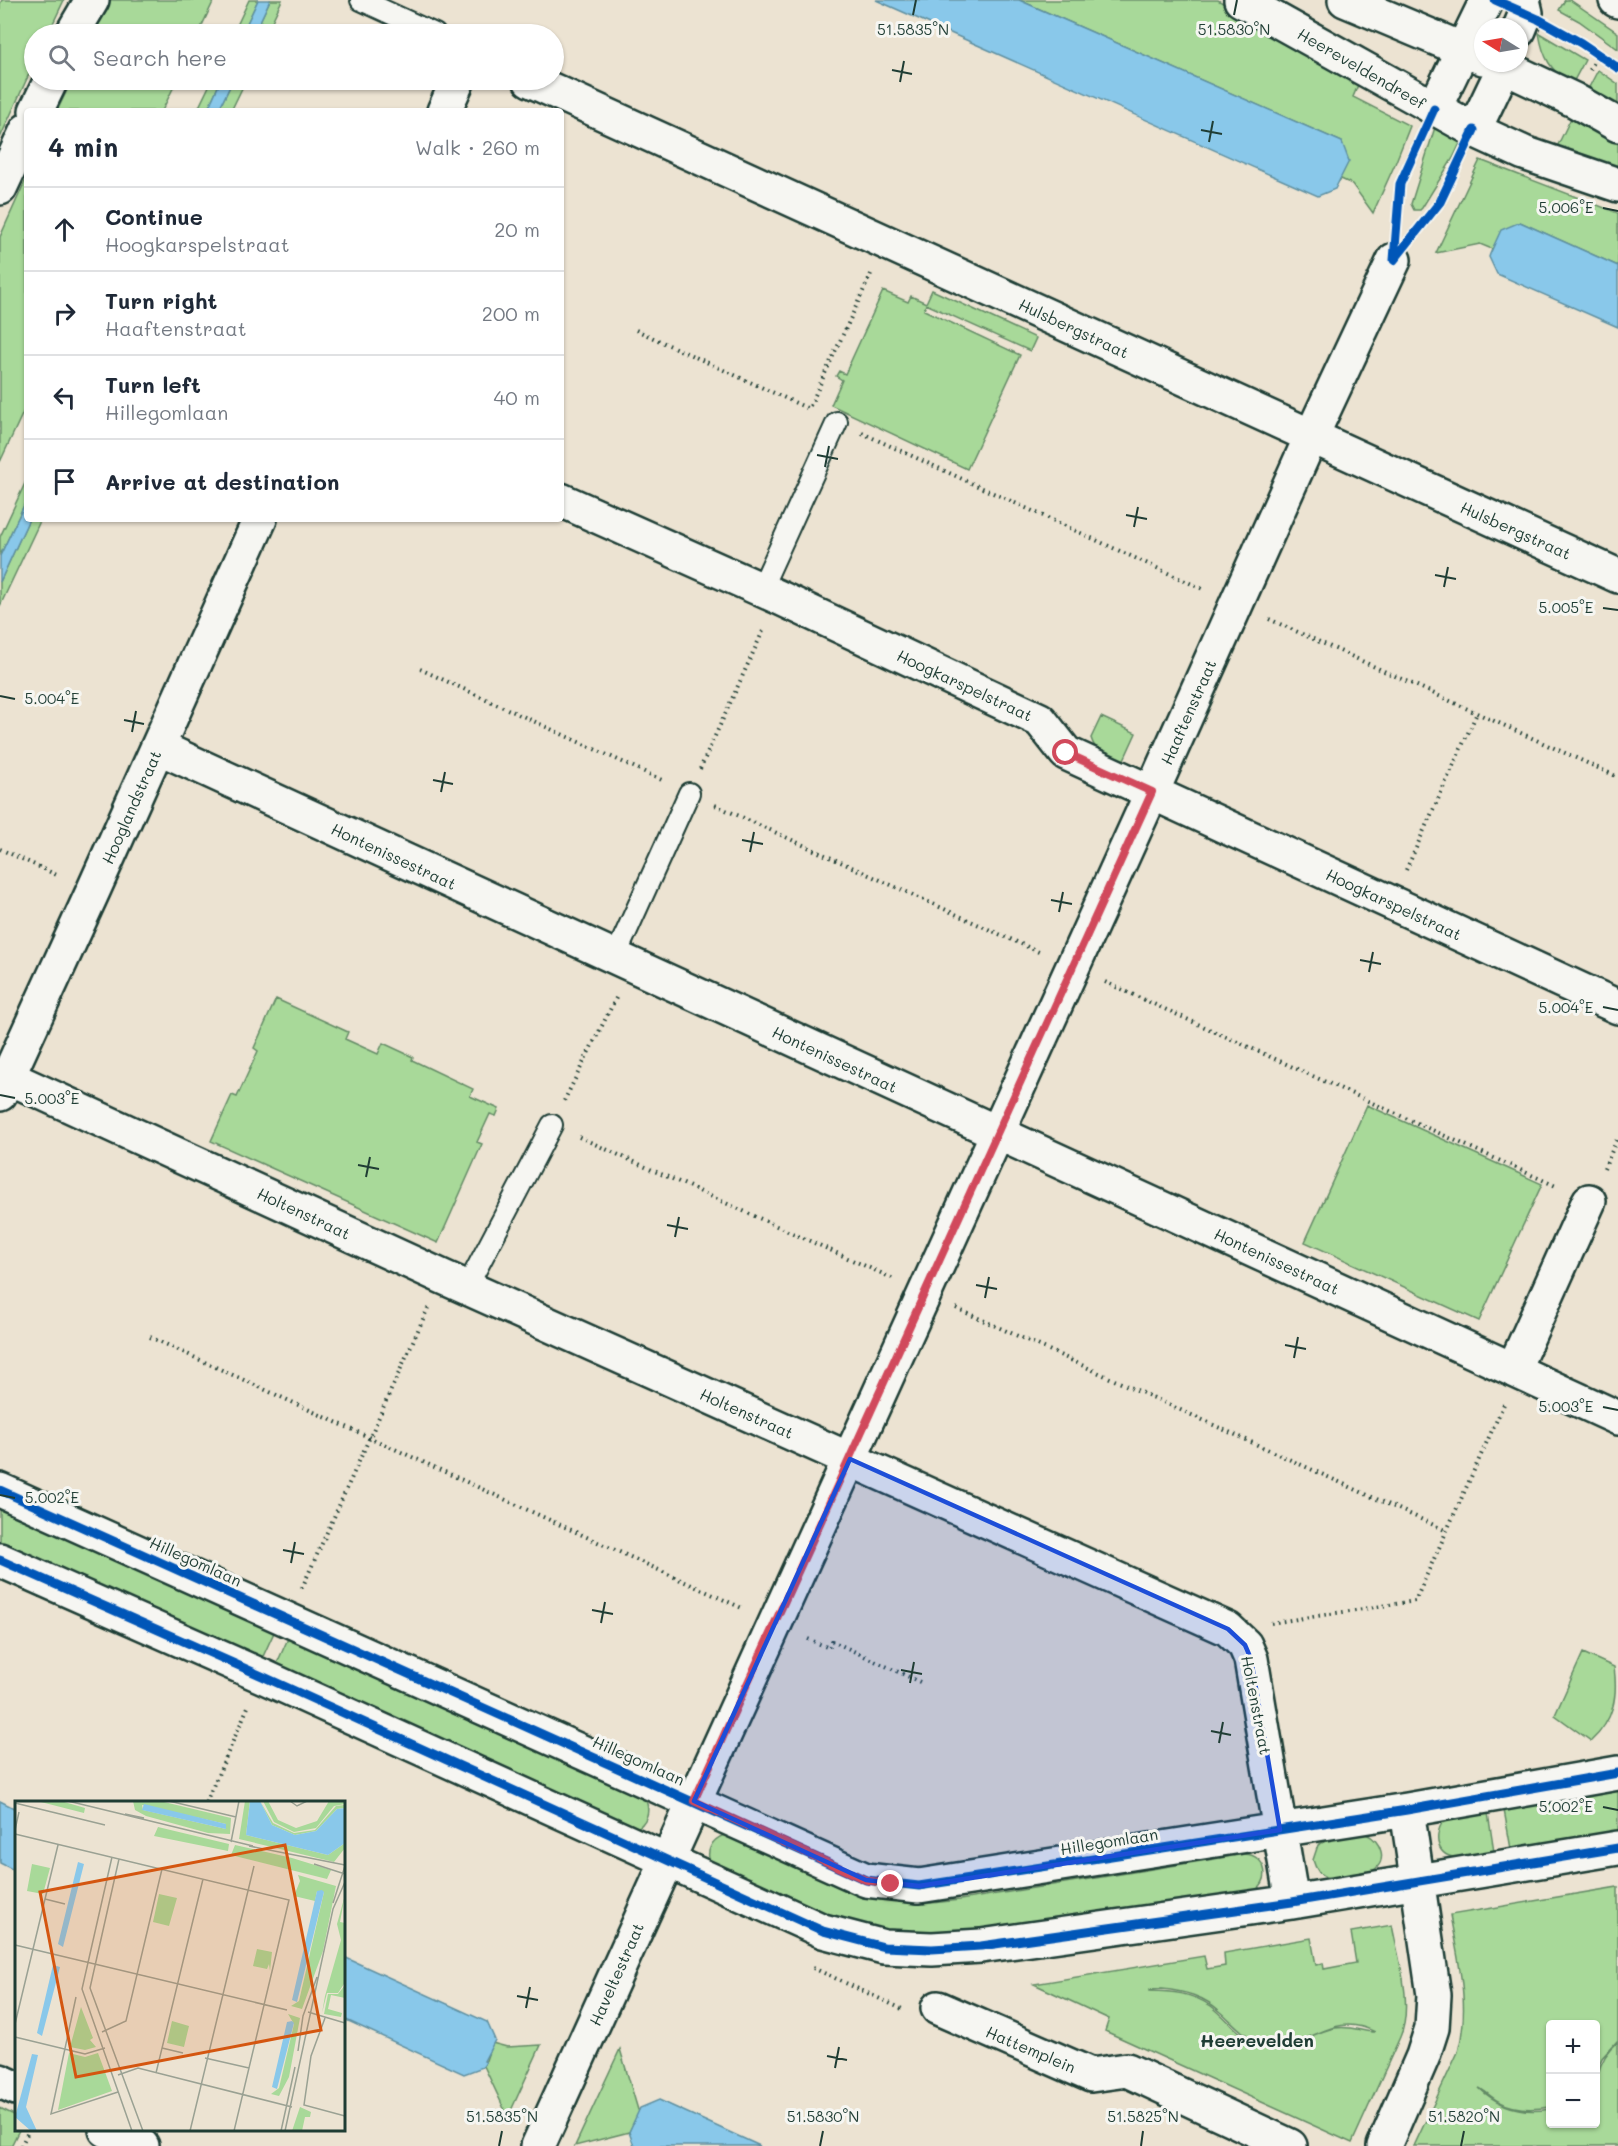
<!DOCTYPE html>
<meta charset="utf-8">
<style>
body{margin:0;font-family:Mali,sans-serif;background:#f2f2f3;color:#1f2937}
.controls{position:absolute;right:18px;bottom:18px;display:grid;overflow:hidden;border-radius:6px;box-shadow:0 2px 4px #0004}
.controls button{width:54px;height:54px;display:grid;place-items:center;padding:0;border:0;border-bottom:2px solid #e0e1e3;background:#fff;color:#1f2937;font:30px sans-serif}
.compass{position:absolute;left:1474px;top:18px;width:54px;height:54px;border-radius:50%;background:#fff;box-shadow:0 2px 4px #0004;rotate:281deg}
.stop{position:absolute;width:18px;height:18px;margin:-14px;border:4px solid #d1495b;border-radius:50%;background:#fff}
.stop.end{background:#d1495b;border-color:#fff;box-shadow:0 2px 6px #0008}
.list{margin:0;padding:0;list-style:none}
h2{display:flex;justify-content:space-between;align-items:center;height:78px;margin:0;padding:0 24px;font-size:26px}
h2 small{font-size:20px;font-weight:400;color:#747a83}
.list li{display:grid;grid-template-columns:39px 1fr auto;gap:18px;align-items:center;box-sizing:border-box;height:84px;padding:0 24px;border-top:2px solid #e0e1e3}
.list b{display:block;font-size:22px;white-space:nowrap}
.list p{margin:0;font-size:20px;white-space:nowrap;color:#747a83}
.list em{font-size:20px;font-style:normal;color:#747a83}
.icon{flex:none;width:33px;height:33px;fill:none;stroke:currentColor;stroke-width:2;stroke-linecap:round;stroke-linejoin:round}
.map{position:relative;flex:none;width:1618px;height:2146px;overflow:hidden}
.search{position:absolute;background:#fff;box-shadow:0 2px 4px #0004;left:24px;top:24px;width:540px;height:66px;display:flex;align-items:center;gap:15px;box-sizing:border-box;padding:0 21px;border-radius:33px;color:#747a83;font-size:22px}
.panel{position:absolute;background:#fff;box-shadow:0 2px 4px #0004;left:24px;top:108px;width:540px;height:414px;border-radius:6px}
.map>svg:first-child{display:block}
.green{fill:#a8d999;stroke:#648b66;stroke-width:1.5;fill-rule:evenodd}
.water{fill:#89c8ea;stroke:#5f90a1;stroke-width:1.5}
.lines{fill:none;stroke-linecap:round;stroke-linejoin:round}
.lane-casing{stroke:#1f3d34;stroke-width:24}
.street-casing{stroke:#1f3d34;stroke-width:38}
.secondary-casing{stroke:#1f3d34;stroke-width:38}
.path{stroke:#1f3d34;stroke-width:4;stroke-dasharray:1.5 4.5;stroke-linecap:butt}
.lane{stroke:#f6f6f2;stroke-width:20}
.street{stroke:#f6f6f2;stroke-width:33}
.secondary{stroke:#f6f6f2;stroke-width:33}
.cycleway-casing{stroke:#f6f6f2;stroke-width:13}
.cycleway{stroke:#0057b8;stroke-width:9}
.route{stroke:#d1495b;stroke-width:8}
.marked{fill:#1d4ed8;fill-opacity:0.2;stroke:#1d4ed8;stroke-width:4.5;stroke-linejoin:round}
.ticks{fill:none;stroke:#1f3d34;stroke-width:2}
.labels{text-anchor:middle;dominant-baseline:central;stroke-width:6;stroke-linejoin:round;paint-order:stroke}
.street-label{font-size:16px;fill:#1f3d34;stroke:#f6f6f2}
.neighbourhood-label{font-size:18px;font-weight:bold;fill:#1f3d34;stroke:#f6f6f2}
.inset-road{fill:none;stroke:#9aa193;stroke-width:1.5}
.view{fill:#d45610;fill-opacity:0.15;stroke:#d45610;stroke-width:3}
.inset-edge{fill:none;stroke:#1f3d34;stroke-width:3}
.ticks-label{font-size:15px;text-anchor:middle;fill:#1f3d34;stroke:#f6f6f2;stroke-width:6;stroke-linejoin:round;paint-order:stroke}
</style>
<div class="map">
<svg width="1618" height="2146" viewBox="0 0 1618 2146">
<rect width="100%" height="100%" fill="#ece3d2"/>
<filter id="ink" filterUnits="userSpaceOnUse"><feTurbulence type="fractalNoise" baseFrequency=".0167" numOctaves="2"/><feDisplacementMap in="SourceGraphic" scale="12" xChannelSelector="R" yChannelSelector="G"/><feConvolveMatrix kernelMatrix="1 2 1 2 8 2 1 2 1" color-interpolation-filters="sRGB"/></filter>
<g filter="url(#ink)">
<path class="green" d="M2,0H64L48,34H34V63L0,138V4Z
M108,0H214L198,34H92Z
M249,0H258L242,34H233Z
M270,0H282L266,34H254Z
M1019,0H1218L1310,58L1358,85L1353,97L1410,126L1395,164L1373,213L1352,184L1341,179L1336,184L1346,164L1342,142Z
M1565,0H1570L1618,33V49L1579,21L1559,10Z
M1539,33L1585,60L1571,86C1550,69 1543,58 1539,33Z
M1598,70L1618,84V116L1584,97Z
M72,80H177L162,111H57Z
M212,80H221L207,111H197Z
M233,80H246L231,111H218Z
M1573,114L1618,138V177L1554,153Z
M1436,124L1463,137L1453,158L1422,208L1420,210H1414L1411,204Z
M1480,160L1618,213V266L1520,222L1501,234L1491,255L1492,249L1480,244L1436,253Z
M27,177V404L0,462V237Z
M932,290L1036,338L1030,351L926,304L924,310L1020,355L967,469L831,405L842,380L836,376L839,371L845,374L883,291L908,302L911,296L926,303Z
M27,479V499L0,556V537Z
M29,519H41L0,606V582Z
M1101,717L1136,733L1121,766C1107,758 1096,754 1091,738Z
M276,999L348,1032L345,1039L378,1054L383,1043L413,1057L412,1060L473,1089L470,1096L499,1109L496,1116L490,1114L477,1142L482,1144L438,1243L211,1141L232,1095L237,1097L258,1051L254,1048Z
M1367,1105L1542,1184L1479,1321L1305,1242Z
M0,1502L276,1628L260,1663L0,1545Z
M290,1634L643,1796C652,1808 648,1824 633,1830L274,1670Z
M1583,1653L1614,1667C1618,1697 1614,1720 1591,1741L1555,1715Z
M1618,1791V1831L1511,1849L1504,1810Z
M1488,1813L1494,1852C1477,1854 1443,1868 1438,1842C1437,1835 1438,1830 1442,1823L1452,1819Z
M1366,1834C1381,1840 1389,1862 1372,1871C1367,1874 1359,1874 1354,1875C1333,1878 1320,1884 1313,1860L1318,1845L1327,1840Z
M724,1835H730L865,1894L884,1899L922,1904L960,1900L1245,1854C1267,1855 1273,1884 1251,1892L967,1939L870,1935L711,1865C705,1852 711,1840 724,1835Z
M1618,1887V2040L1602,2058L1596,2072V2024H1550V2107C1533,2110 1514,2110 1498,2101C1491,2097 1484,2090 1479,2088C1499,2107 1523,2114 1550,2109V2124H1596C1596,2092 1591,2065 1618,2042V2146H1414L1458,2052C1471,2005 1458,1961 1450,1915Z
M1392,1925C1398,1958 1414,2006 1400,2037L1352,2143L1105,2031L1109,2019L1034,1984L1204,1956L1207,1969L1225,1966L1224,1953L1311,1938L1316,1965L1323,1963L1324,1969L1356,1963L1351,1932ZM1162,1989C1184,1991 1204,1996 1221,2012C1237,2026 1247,2041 1269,2044C1310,2051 1330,2009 1375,2032C1362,2032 1351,2025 1335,2028C1309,2032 1297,2052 1266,2046C1240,2040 1230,2020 1211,2006C1192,1993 1171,1991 1150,1991V1990Z
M492,2043L507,2047L541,2045L508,2117L484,2066Z
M620,2049L638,2110L640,2111L629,2132L575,2146Z
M0,2108L16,2116V2130H19L11,2146H0Z"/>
<path class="water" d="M258,0H270L254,34H242Z
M876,0H1019L1342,142L1349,161L1335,189L1318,196Z
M221,80H233L218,111H207Z
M1520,222L1618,266V327L1497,274L1489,257L1490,254L1501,230Z
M27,499V519H29L0,582V556Z
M0,1801L16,1809V1871L0,1863Z
M344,1957L487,2022L495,2040L484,2061L486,2062L483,2067L464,2074L344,2019Z
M659,2100L760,2146H634L629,2132L640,2108Z"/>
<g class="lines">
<defs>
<path id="lane" d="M361,0L435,34
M761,589L837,422
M615,957L689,793
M467,1287L552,1125"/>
<path id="street" d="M1616,0L1618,1
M1519,30L1526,13L1523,0
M72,34L92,0
M530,80L1618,576
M1434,109L1487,0
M36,111L51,80
M444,111L458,80
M1474,130L1506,63
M0,188L27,130
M561,500L778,597L1040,720L1066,753L1618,1007
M158,747L1618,1418
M8,1077L443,1277L1228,1629L1245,1645L1251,1659L1292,1902
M0,1094L93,891L260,519
M1513,1370L1589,1201
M0,1490L866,1880L919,1886L1407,1810L1618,1773
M0,1560L262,1676L823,1931L884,1947L932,1949L981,1946L1292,1902L1618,1848
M938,2008L1091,2075L1127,2070L1290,2146
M0,2081L16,2088
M106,2130L142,2146
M538,2146L1152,792L1311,437L1394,260
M1384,2146L1423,2056L1432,2028L1434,1995L1407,1810"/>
<path id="secondary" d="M1241,0L1474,130L1524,153L1618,185
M1345,0L1483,58
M1496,63L1574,100L1618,125"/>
</defs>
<use href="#lane" class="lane-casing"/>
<use href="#street" class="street-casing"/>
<use href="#secondary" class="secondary-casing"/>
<path class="path" d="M1590,70L1598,54
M636,330L809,409
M810,406L871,274
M862,433L1205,590
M1269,619L1618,777
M420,669L664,781
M700,769L763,631
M715,805L1041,953
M0,849L59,876
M1406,870L1477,713
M1105,982L1558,1187
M564,1101L617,996
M579,1137L892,1278
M1604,1169L1618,1137
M956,1308L1447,1531
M150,1337L744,1609
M302,1588L428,1308
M1271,1623L1415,1601L1504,1404
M808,1639L829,1648L832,1641L922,1683
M206,1802L248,1707
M813,1968L902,2009
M21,2146L29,2130"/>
<use href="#lane" class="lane"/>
<use href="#street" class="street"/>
<use href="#secondary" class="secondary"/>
<defs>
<path id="cycleway" d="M1495,0L1538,19L1581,43L1618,68
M1394,260L1400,184L1434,109
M1394,260L1440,202L1474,130
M0,1490L866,1880L919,1886L1407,1810L1618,1773
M0,1560L262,1676L823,1931L884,1947L932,1949L981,1946L1292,1902L1618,1848"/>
</defs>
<use href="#cycleway" class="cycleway-casing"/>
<use href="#cycleway" class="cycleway"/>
</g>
</g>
<g class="lines" filter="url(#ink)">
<path class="route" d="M891,1884L866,1880L694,1801L1152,792L1066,753"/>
</g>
<path class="marked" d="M850,1459L1228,1629L1245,1645L1251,1659L1280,1830L919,1886L866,1880L694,1801Z"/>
<path class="ticks" d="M913,15L916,0M1234,15L1237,0M892,70L912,74M900,82L904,61M1201,130L1222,134M1209,142L1213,121M1603,208L1618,211M817,455L838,459M825,467L829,446M1126,515L1147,519M1134,527L1138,507M1435,575L1456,579M1444,587L1448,567M1603,608L1618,610M0,696L15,699M124,720L144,724M132,732L136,711M433,780L453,784M441,792L445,772M742,840L763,844M750,852L754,832M1051,900L1072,904M1059,912L1063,892M1360,960L1381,964M1369,972L1373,952M1603,1007L1618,1010M0,1095L15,1098M358,1165L379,1169M366,1177L370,1157M667,1225L688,1229M675,1237L679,1217M976,1285L997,1289M985,1298L989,1277M1285,1345L1306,1349M1294,1358L1298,1337M1603,1407L1618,1410M0,1495L15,1498M283,1550L304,1554M291,1563L295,1542M592,1610L613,1614M601,1623L605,1602M901,1670L922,1674M910,1683L914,1662M1211,1731L1231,1735M1219,1743L1223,1722M1603,1807L1618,1810M517,1996L538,2000M526,2008L530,1987M827,2056L847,2060M835,2068L839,2047M499,2146L502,2131M820,2146L823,2131M1141,2146L1143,2131M1461,2146L1464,2131"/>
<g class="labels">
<g class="street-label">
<text transform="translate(1362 68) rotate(30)">Heereveldendreef</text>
<text transform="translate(1074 328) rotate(25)">Hulsbergstraat</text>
<text transform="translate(1516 530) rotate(24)">Hulsbergstraat</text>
<text transform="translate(965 685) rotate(25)">Hoogkarspelstraat</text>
<text transform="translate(1188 712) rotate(-66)">Haaftenstraat</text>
<text transform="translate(131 807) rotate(-66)">Hooglandstraat</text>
<text transform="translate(394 856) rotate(25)">Hontenissestraat</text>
<text transform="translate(1394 904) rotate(25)">Hoogkarspelstraat</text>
<text transform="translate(835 1059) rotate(25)">Hontenissestraat</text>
<text transform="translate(304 1213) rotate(25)">Holtenstraat</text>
<text transform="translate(1277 1261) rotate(25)">Hontenissestraat</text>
<text transform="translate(747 1413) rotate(24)">Holtenstraat</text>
<text transform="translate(196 1561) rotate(24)">Hillegomlaan</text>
<text transform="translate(1257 1705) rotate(79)">Holtenstraat</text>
<text transform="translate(639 1760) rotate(24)">Hillegomlaan</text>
<text transform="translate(1109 1841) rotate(-9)">Hillegomlaan</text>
<text transform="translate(616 1974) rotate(-66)">Haveltestraat</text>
<text transform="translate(1031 2049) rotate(23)">Hattemplein</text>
</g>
<g class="neighbourhood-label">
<text x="1257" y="2040">Heerevelden</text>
</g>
</g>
<g transform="translate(15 1801)">
<rect width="330" height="330" fill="#ece3d2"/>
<path d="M22,0H46L70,7L69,12ZM118,0H145L216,17L215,33L193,32L131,15L120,9ZM127,4L211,23V28L128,9ZM230,0H235L231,34L313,54L330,42V47L319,61L224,38ZM245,0L258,22L279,32L300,29L321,5L329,4L330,7L322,8L301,30L280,34L257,24ZM248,0H253L263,19L281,27L302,20L314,0H330V3L319,5L301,27L279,31L259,21ZM143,26L214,43L213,50L139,35ZM220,44L277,57L316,69L312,78L216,54ZM17,63L35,67L28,93L12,90ZM283,74L321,85L308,150L287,208L276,205L284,200L309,91L302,90L300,100L279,95L285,80ZM144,93L162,97L154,125L138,121ZM330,94L325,121L330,122L329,183L323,192H312L307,212L310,195L326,139L322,123ZM242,148L257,151L255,170L254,163L252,168L238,165ZM330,184V197L316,194L313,208L327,212L326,216L309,213L313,193H323ZM66,206L78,237L75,239L81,246L70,249L55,246ZM273,213L285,217L274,276L264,295L256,293L264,287L279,223ZM157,220L174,225L169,246L152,242ZM54,252L70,256L83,252L97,290L43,309ZM285,306L296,311L295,316H290L287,330H277Z" fill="#a8d999" fill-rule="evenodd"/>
<path d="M235,0H245L257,24L280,34L301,30L322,8L330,7V42L313,54L231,34ZM129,3L211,23V28L127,9ZM63,61L69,63L48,146L43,143ZM307,89L309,91L282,201L277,199L302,90ZM38,164L45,166L27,235L22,232ZM277,220L279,222L262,288L257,286L272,221ZM17,253L23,254L11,306L22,330H16L0,316Z" fill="#89c8ea"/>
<path class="inset-road" d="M53,0L238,45M154,0L221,16M275,0L282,5L292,0M0,2L90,24M110,13L129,17M0,29L4,11M0,33L274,99L219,330M216,41L224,0M234,45L330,64M97,56L67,188L117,330M104,58L75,187L128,330M299,63L330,73M30,98L50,103M318,102L330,65M0,144L272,209M61,196L36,313L103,291M293,211L330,222M310,217L296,255L289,304L330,315M0,223L43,44M87,231L111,220L147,68M0,236L70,253L90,247M147,247L168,252M283,250L288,215L302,176M190,257L234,267M141,272L188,78M103,274L123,267L277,306M175,330L239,65M266,330L280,266M270,330L318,108L330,81"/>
<path class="view" d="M270,44L306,229L61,276L25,91Z"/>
<rect width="330" height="330" class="inset-edge"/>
</g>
<g class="ticks-label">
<text x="913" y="35">51.5835°N</text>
<text x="1234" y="35">51.5830°N</text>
<text x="1566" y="213">5.006°E</text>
<text x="1566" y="613">5.005°E</text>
<text x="52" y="704">5.004°E</text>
<text x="1566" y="1013">5.004°E</text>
<text x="52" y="1104">5.003°E</text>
<text x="1566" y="1412">5.003°E</text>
<text x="52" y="1503">5.002°E</text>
<text x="1566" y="1812">5.002°E</text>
<text x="502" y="2122">51.5835°N</text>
<text x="823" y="2122">51.5830°N</text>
<text x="1143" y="2122">51.5825°N</text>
<text x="1464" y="2122">51.5820°N</text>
</g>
</svg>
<div class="controls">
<button>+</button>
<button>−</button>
</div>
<svg class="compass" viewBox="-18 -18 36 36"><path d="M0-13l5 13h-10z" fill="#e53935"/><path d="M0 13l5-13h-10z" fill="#747a83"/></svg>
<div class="stop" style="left:1066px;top:753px"></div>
<div class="stop end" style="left:891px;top:1884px"></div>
<div class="search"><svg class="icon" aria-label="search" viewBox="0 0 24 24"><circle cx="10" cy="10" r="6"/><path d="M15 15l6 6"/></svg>Search here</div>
<section class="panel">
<h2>4 min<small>Walk · 260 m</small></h2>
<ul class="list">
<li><svg class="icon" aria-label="ahead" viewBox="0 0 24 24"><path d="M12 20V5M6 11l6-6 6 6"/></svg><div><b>Continue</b><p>Hoogkarspelstraat</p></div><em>20 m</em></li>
<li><svg class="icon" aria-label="right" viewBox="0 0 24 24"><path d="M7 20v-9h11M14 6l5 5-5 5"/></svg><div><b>Turn right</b><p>Haaftenstraat</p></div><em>200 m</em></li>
<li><svg class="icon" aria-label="left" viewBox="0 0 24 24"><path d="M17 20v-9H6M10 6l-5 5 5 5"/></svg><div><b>Turn left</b><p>Hillegomlaan</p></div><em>40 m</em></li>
<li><svg class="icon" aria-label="arrive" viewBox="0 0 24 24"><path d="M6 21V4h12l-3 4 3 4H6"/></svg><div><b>Arrive at destination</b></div></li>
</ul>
</section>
</div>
